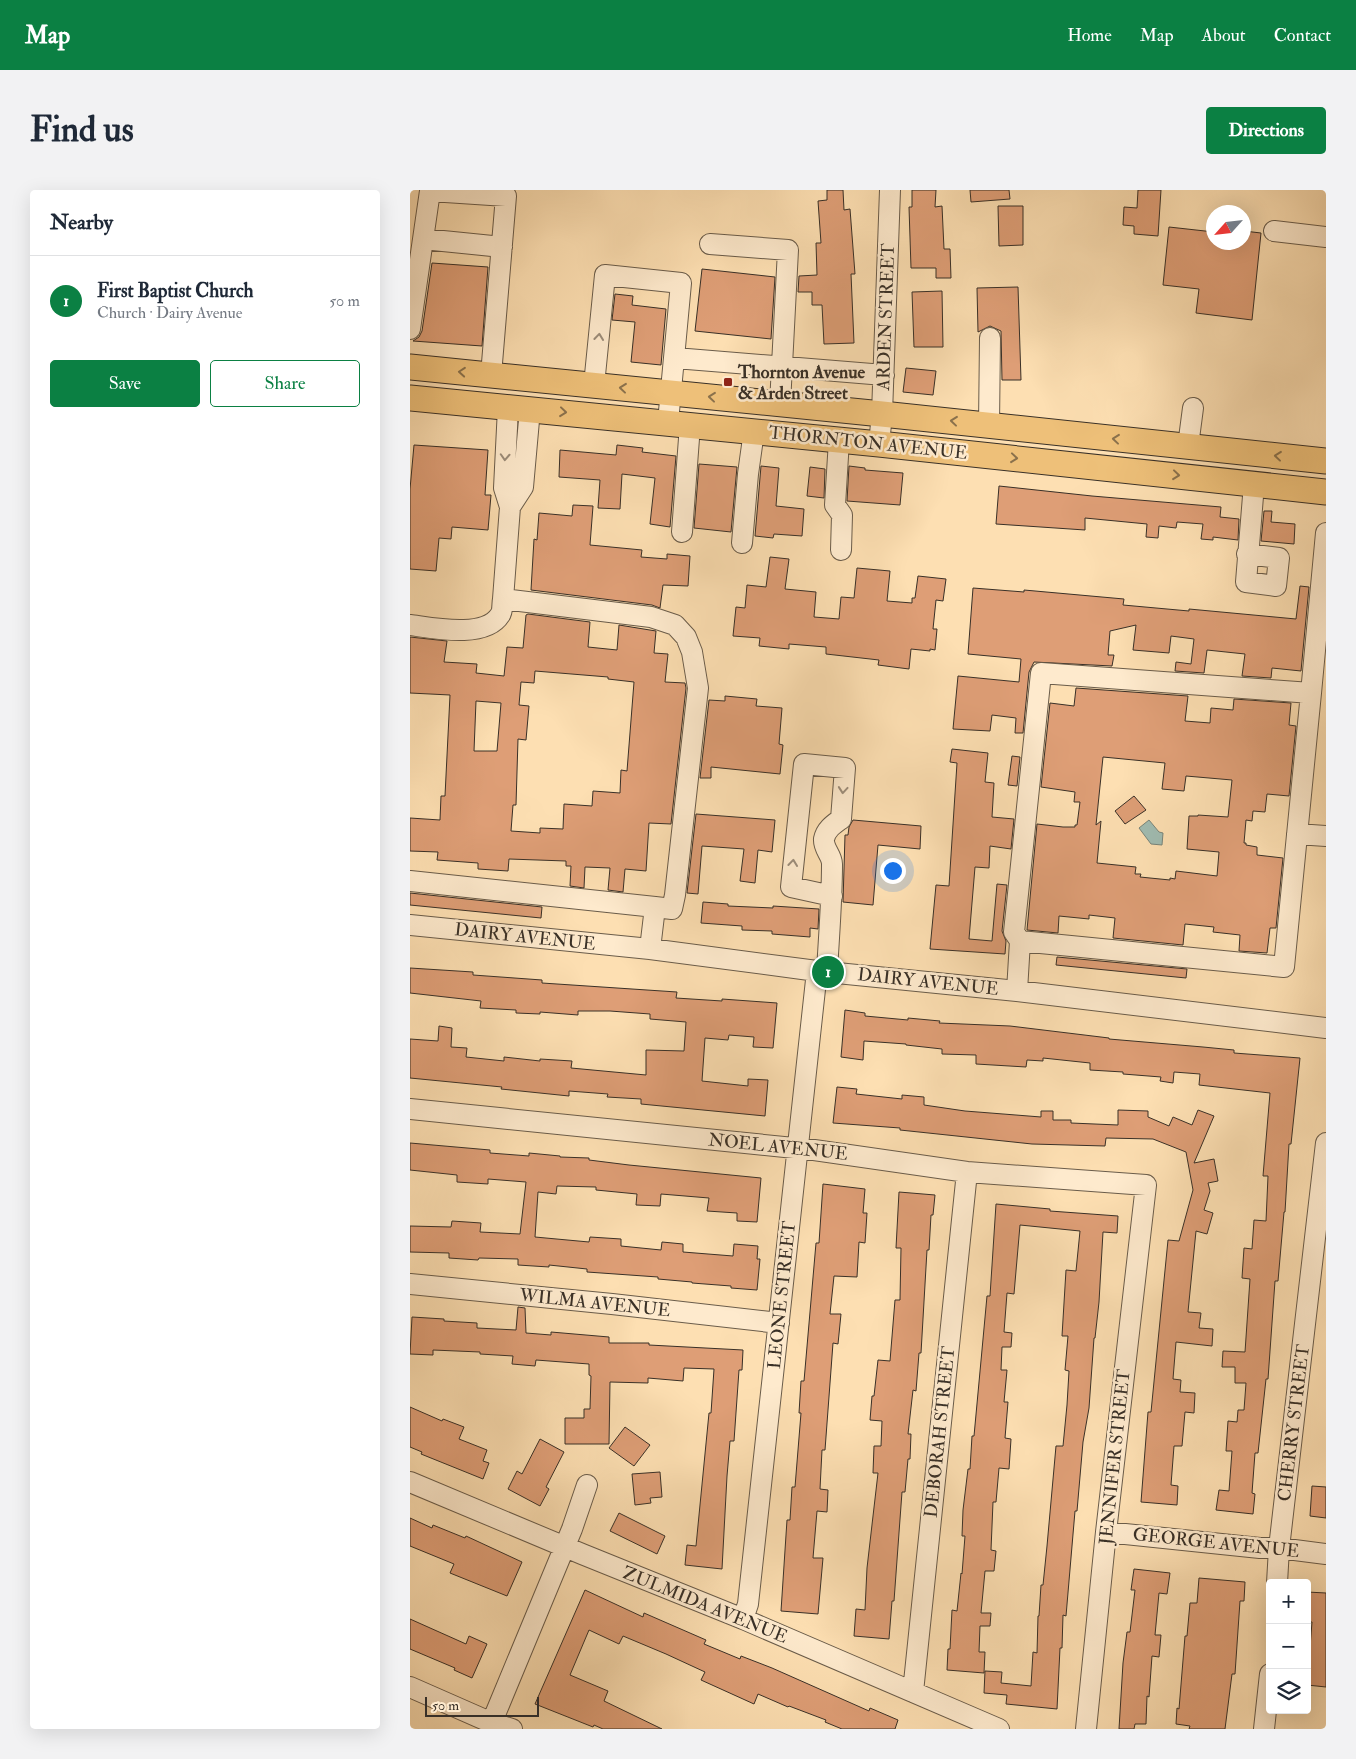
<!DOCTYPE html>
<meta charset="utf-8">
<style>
body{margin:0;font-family:"IM FELL Double Pica",serif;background:#f2f2f3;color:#1f2937}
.controls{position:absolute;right:15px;bottom:15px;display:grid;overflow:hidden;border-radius:5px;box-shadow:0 5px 20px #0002}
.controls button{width:45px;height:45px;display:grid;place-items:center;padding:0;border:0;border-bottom:1px solid #e0e1e3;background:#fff;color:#1f2937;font:25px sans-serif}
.compass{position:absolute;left:796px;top:15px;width:45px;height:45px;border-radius:50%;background:#fff;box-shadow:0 5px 20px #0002;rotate:243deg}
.scale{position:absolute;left:15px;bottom:12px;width:114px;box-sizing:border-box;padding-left:5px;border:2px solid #393027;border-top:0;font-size:14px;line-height:18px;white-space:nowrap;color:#393027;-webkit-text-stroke:4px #feeacd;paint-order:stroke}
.you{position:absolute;left:482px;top:680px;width:18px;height:18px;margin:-12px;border:4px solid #fff;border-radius:50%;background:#1a73e8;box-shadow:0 0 0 8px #1a73e833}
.badge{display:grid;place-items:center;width:32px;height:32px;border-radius:50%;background:#0b8043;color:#fff;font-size:16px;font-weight:700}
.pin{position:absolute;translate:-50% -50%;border:2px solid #fff;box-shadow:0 1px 5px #0006}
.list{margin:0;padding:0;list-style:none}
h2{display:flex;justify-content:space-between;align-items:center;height:65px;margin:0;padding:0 20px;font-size:21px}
h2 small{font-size:16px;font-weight:400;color:#747a83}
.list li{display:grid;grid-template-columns:32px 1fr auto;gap:15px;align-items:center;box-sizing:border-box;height:90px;padding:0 20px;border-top:1px solid #e0e1e3}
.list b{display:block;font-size:19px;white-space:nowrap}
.list p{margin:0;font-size:16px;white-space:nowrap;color:#747a83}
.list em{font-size:16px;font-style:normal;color:#747a83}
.actions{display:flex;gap:10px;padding:15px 20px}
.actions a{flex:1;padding:11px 0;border:1px solid #0b8043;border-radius:5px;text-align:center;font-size:18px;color:#0b8043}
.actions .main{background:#0b8043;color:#fff}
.icon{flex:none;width:28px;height:28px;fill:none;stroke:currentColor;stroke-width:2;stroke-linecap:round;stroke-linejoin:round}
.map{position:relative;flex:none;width:916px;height:1539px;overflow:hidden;border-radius:5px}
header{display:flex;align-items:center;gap:30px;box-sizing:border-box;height:70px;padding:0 25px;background:#0b8043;color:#fff}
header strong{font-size:24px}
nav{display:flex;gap:28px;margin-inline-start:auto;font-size:18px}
.intro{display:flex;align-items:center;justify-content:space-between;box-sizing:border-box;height:120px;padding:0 30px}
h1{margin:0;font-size:35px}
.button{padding:12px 22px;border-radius:5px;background:#0b8043;color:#fff;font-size:18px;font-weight:700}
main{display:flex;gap:30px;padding:0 30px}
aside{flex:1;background:#fff;border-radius:5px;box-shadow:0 5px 20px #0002}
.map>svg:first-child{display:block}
.water{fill:#a0bcb2;stroke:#77847a}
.building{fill:#de9e76;stroke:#393027;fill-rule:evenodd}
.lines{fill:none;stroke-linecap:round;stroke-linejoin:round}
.minor-casing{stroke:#6a5c4a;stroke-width:22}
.major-casing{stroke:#393027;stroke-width:27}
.minor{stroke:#feeacd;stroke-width:20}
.major{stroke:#eec079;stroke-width:25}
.oneway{stroke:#9c8d7a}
.oneway2{stroke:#8a714c}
.poi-dot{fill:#8f2418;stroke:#feeacd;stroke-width:2}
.labels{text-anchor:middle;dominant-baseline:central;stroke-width:5;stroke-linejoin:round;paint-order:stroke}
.street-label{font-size:18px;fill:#393027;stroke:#feeacd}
.poi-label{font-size:18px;font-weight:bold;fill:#393027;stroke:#feeacd;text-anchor:start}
</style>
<header>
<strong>Map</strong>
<nav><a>Home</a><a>Map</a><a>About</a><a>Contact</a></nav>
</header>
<div class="intro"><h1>Find us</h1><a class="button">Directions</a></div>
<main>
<aside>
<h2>Nearby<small></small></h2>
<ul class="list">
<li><span class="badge">1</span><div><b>First Baptist Church</b><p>Church · Dairy Avenue</p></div><em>50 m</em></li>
</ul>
<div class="actions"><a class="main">Save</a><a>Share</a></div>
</aside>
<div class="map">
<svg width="916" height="1539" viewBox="0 0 916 1539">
<rect width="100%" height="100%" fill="#fddfb2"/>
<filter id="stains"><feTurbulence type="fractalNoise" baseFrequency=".004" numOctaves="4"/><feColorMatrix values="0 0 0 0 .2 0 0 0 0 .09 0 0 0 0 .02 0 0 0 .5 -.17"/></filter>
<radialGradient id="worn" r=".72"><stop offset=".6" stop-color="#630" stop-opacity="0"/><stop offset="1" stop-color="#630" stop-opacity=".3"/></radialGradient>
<path class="water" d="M739,630L749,642L753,643L752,655L741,654L729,638Z"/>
<path class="building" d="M417,0H433L434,20L440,19L445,84H441L444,153L414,154L412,115H402V102H388L389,86L407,85L406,53H411L408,11L417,10Z
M502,0H526L525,17L532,16L534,59H540L541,88H526V78H501L499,17H502Z
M560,0H599L600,9L561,12Z
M728,0H751L748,46L724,44V36L713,35L714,17L727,18Z
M588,16H613V55L589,56Z
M759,37L804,42V52H834V41L851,43L842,130L786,123L789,99L753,95Z
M22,73L78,77L72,156L3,151L9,147L12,141Z
M292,79L365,87L361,149L285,141Z
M608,97L611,190H592L591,141L580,136L568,142L567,98Z
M532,101L533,157H504L502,102Z
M205,104L223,106L222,115L256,119L251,175L221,172L225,132L202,130Z
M496,178L526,181L523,205L493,202Z
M4,255L78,260L75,305H81L78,340L42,337L41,349L29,348L26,381L0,379V299Z
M207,255L233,258L232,262L266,266L260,337L240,334L245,288L212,284L210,319L188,318L190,290L149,287L150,260L206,265Z
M289,274L327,277L321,342L284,338Z
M351,276L369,278L366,316L394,319L392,346L364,344L363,348L345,346Z
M439,276L455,278V280L493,283L490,315L437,311Z
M400,277L415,279L414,308L397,306Z
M589,296L682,306L811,317L810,327L829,329L828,350L803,347V350L791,349L793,334L767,332L766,338L749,336L748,348L736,347L737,334L675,328V340L586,334Z
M163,315L183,316L180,355L232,360L231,367L257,369V364L280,366L278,396L253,395L250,418L242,415L121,400L124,349L127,350L129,323L162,326Z
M854,321H862L861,332L885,334L884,354L851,351Z
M360,367L379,369L375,399L406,402L404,427L429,429L431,407L444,408L447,378L480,381L477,411L502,413V408H505L508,386L536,389L533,411L526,410L523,439H527L525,460L520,459V461L501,459L499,479L468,475L469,470L416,464V457L379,454V459L349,456L350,448L323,446L326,417L335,418L337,395L356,397Z
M890,396L899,397L891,481L862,478L861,488L832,486L835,464L797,460L794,483L765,481L766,472L781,474L784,449L761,446L759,463L723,460L726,435L700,441L698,465H704L702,476L624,472L619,482L613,543H605L606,528L582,525L580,541L543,539L548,486L609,492L611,469L558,464L563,398L614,402V400L714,409L713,415L779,421V419L886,429Z
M118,424L180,432L178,457L207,460L209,435L246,441L244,463L258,464L255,492L275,493L276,498L261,634L239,633L236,681L215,679L213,702L198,700L200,678L175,677L174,698L160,696L161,676H156V671L99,669L98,681L68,679V673L27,670L28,662L0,661V628L30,630L31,606H35L40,505L0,503V447L37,451L34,472L67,474L66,483L94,486L97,457L113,458L116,425ZM125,481L198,487V489L224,492L217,581L211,580L210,603L183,601L182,616L154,614L153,639L130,638V643L101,641L103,615H106L108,549L116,550L119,516L109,515L111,492L124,493ZM66,511L91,513L87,561H64Z
M666,498L778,506L775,531L800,533L801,518L823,520L824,509L881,513L879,535L886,536L879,606L857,604L855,622L843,621L842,631L836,630L834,653H836V655L847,657V665L873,668L866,738H860L857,763L829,761L830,745L803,742L804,737L775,734L773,755L703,748L705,728L679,725V729L649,726L648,743L617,740L627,634L653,637H665V635H667L670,612H664L665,602L631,597L640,513L664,516ZM693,567L755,573L752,599L774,601L776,586L822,590L818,627L788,625V626H779L777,659L809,662L807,686L766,681L765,689L760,688V690L730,687L731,684H725L726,677L687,673L691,631L686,635Z
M315,506L347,509L346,516L372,518L369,554L373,555L370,584L301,577V588H290L299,510L315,511Z
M542,559L578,563L575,592L584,593L582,627L604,629L601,659L580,656L579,678L565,677L559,749L582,751L587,694L597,695L592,741L596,751L595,764L520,759L526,695L539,696L547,573L540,572Z
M602,566L610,567L607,596L598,595Z
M724,606L736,620L715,634L705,621Z
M286,624L365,630L362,662L348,660L345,693L330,691L334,659L292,656L288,704L277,703Z
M443,630L511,636L510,659L468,655L463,715L433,712L435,645H438L439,637Z
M0,703L132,717L131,728L0,715Z
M293,712L318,714V716L363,718V716L409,719L408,739L400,738V747L362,744V741L332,740V736L291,733Z
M647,767L777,779L776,788L646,775Z
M0,778L63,782V785L132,790V793L267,802L266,808L312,811V809L367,813L363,858L343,857L344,847L319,845L318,850L295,848L292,891L338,896V889L358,890L355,926L231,914V909L197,907L198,904L159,901V906L91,899L92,897L0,888V849L28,851L29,836L42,838L41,857L57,858L56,867L94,871V867L130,871V869L162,871L161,878L236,885V860L274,861L276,832L240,829V824L200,821H168V825L130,822V824L106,823V820L70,818L71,811L0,803Z
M435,820L455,823V826L498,830V828L530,831L529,833L600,836L699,848V849L793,857L824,860V863L890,868L881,954H879L875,1022H874L868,1091H865L858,1189H856L848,1263H845L842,1303L845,1304L843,1324L806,1320L809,1300L819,1301L822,1261H816L818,1231L827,1232L828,1220H834L836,1193H825V1177H812L813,1161L835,1162L840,1089L832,1088L834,1058L842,1059L844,1030L856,1031L858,986H853L860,903L789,895L790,884L764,882L763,893L750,891L751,887L713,884V882L680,880V873L633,868V871L617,870L616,877L566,874V865L532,864V859L496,855V854L454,851L453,870L431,867Z
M427,897L447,899L446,904L492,909V905L514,907V915L555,921L631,927V921H643V930H661V933L708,935V920L738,921V927L759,936L763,927L782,935L788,920L804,926L784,973L804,969L808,991L798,993L800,1001L794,1020L803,1023L797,1044L786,1041L778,1122L791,1123L789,1138L803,1139L802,1156L766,1152L763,1189L771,1190L770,1202L785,1203L784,1223L775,1222L772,1256H764L761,1295L768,1296L767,1315L731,1312L738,1222H741L758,1050L769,1051L783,1000L776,962L743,949L696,948L695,956L622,954L490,940V938L423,933Z
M0,953L80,960V963L119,966V963L150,966V967L179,968V970L219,975L351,988L347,1032L327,1031V1023L297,1021L299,1008L251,1004L250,1016L226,1015L227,1004L186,1000V997L147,996L146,1004L128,1002L125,1047L179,1052L180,1047L211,1049V1056L251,1060L252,1052L273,1054V1062L323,1066L324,1054L348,1056L347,1069H350L347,1100L321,1098V1096L282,1093V1092L248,1089V1087L177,1082V1079L139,1075V1077L108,1075V1069L69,1068L68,1070L39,1068V1063L0,1062V1036L41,1037L42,1031L71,1033L70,1042L110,1044L116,992L78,989V994L47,992V985L0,980Z
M413,994L455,999L453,1023H457L455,1053L449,1052L447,1087L424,1086L420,1124H431L428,1154L423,1153L415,1260H412L410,1299L418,1300L417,1322L407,1321L403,1368H413L408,1424L371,1421L377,1330H380L382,1297H385L391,1223H389L391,1191H394L406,1053H409Z
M489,1002L525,1005L523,1025H521L519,1060H517L511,1163H509L506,1201L503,1200L498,1244H501L500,1269H498L495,1302H492L484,1411H482L479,1449L444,1446L446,1419L455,1420L457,1378L468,1283H463L464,1256H471L472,1231L460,1230L462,1206H464L468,1170L480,1171L485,1110H490L491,1058H486Z
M586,1014L640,1019V1021L708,1026L707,1043L693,1042L689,1112L685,1148H684L679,1218L673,1252L667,1321H665L656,1426L653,1425L652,1458H650L647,1519L596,1514L597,1505L574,1503L575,1481L592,1482L591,1493L621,1496L623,1462L627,1463L628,1426H629L631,1395H633L637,1356L646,1256H653L657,1215L659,1181L655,1180L658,1146H652L656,1080L666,1081L670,1041L610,1035L604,1104L597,1103L594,1142L602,1143L601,1157H592L591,1180H597L594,1212H598L595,1248L601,1249L599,1279L589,1278L586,1312H583L581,1360L586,1361L584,1381H575L571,1423H581L580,1436H570L569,1462H575L574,1483L537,1480L538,1459H540L542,1420L547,1421L551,1383L552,1384L555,1346H552L553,1320L558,1279H560L562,1246H564L577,1106H580Z
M108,1117L115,1118L116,1143L141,1145V1142L199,1147V1153H239V1155L333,1160L332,1180H329L324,1251H320L317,1286L312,1379L275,1375L277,1355L286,1356L299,1223H301L304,1179L274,1178L273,1191L238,1188V1193L200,1192L199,1254H155V1228H174V1219H180L181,1186L179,1185V1174L126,1170L125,1176L102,1174L103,1166L70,1164V1162L23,1160V1165L0,1164L2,1127L34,1129V1131L67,1133V1138L106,1140Z
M0,1217L32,1231L33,1229L54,1237L49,1249L77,1260L73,1271L79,1273L73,1289L11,1264L12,1262L0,1257Z
M215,1237L240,1255L224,1276L199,1258Z
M130,1249L154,1262L136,1297L139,1299L130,1316L98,1299L107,1281L112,1284Z
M250,1282L252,1307L240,1308L241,1313L225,1315L222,1284Z
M902,1296L916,1297V1328L900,1326Z
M209,1323L255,1346L247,1364L200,1341Z
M0,1328L22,1338L23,1335L55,1348L56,1346L112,1372L97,1406L40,1383L44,1374L0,1356Z
M724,1379L760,1383L757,1404L749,1403L745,1445H751L749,1467L742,1466L739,1507L737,1506L736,1534H725L724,1539H709L713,1473L717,1442H720L725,1400H721Z
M789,1388L835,1392L834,1411H830L825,1484H822L815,1539H779L780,1536L766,1534L767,1518L769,1519L775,1446H777L780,1413H787Z
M175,1400L233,1427L234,1423L296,1450L294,1454L330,1469L331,1466L362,1478L459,1521L460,1518L488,1530L485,1539H432L415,1532L416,1530L379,1516L378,1517L348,1504L344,1514L291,1490L295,1482L256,1464L213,1446L209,1454L179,1440L160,1485L198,1501L194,1511L252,1539H193L184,1535L183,1537L125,1514Z
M897,1402L916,1403V1497L897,1495L902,1432H897Z
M0,1429L56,1454L59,1446L77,1454L62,1488L44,1480L45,1478L0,1459Z"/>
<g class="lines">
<defs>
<path id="minor" d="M864,41L916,47
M13,49L92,57
M300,54L378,60L370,214
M0,139L20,1L96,6L81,185
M265,168L474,185
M184,195L195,85L271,93L258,232
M98,218L94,298L100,317L113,297L120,219
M579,235L580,148
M429,250L425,315L432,325L431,360
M469,254L472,224L480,0
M778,256L783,218
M100,317L93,409L241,427L265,435L276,447L282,462L288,498L265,705L262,719L245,717L240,759
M272,342L280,235
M332,353L338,284L344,241
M837,364L869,368L866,396L836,392L844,294
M0,435C23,438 75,449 90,425C93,421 92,414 93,409
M887,644L916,646
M0,691L245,717
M0,735L240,759L407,781L607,801L916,838
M610,751L874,777L901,503
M417,781C419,745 422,710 422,674C422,665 413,659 414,649C416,639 424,634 431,629L435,578L394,574L381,697L422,706
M607,801L610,751L604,742L631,483L901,503L916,343
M0,919L404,960L557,982L736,995L696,1342L676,1539
M0,1094L202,1114L369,1133
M0,1292L172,1364L333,1429L589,1539
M696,1342L850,1358H869L916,1364
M867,1393L869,1358L916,953
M333,1429L338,1414L407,781
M0,1497L82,1533L102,1539
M503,1502L557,982
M79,1539L162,1339L177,1295
M854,1539L860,1484"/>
<path id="major" d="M0,177L472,224L916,271
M0,208L469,254L916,302"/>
</defs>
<use href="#minor" class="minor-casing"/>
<use href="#major" class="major-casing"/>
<use href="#minor" class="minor"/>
<use href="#major" class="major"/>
</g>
<defs><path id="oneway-chevron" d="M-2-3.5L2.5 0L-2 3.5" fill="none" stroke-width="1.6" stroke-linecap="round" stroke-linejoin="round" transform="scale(1.25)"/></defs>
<g class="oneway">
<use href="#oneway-chevron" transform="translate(189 147) rotate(-84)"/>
<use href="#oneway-chevron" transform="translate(95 267) rotate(93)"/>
<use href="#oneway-chevron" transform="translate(433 600) rotate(95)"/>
<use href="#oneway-chevron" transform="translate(383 673) rotate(-84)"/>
</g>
<g class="oneway2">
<use href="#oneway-chevron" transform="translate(52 182) rotate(-175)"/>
<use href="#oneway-chevron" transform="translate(213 198) rotate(-174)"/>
<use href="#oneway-chevron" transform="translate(302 207) rotate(-174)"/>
<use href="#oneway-chevron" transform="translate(153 222) rotate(6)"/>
<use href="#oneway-chevron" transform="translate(544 231) rotate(-174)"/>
<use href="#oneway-chevron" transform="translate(706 249) rotate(-174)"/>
<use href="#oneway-chevron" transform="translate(868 266) rotate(-174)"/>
<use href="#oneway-chevron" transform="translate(604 268) rotate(6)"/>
<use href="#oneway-chevron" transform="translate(766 285) rotate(6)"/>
</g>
<rect class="poi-dot" x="313" y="187" width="10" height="10" rx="2.5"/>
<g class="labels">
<g class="street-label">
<text transform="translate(476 127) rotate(-88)">ARDEN STREET</text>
<text transform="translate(458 253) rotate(6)">THORNTON AVENUE</text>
<text transform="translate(115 747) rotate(6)">DAIRY AVENUE</text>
<text transform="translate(518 792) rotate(6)">DAIRY AVENUE</text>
<text transform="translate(368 957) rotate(6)">NOEL AVENUE</text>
<text transform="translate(372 1105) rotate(-84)">LEONE STREET</text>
<text transform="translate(185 1113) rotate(6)">WILMA AVENUE</text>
<text transform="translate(884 1233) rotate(-83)">CHERRY STREET</text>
<text transform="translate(530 1242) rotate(-84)">DEBORAH STREET</text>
<text transform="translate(705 1267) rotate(-84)">JENNIFER STREET</text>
<text transform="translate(806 1353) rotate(6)">GEORGE AVENUE</text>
<text transform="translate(295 1415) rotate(22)">ZULMIDA AVENUE</text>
</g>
<g class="poi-label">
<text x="328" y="182">Thornton Avenue<tspan x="328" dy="21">&amp; Arden Street</tspan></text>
</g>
</g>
<rect width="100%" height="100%" filter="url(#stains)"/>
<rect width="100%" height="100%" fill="url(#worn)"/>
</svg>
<div class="controls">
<button>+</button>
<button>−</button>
<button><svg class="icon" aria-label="layers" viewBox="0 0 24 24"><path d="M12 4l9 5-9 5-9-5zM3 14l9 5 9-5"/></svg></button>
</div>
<svg class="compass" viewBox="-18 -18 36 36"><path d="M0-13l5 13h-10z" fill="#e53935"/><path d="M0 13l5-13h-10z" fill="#747a83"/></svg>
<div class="scale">50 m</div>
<div class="you"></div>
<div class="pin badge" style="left:418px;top:782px">1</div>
</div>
</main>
